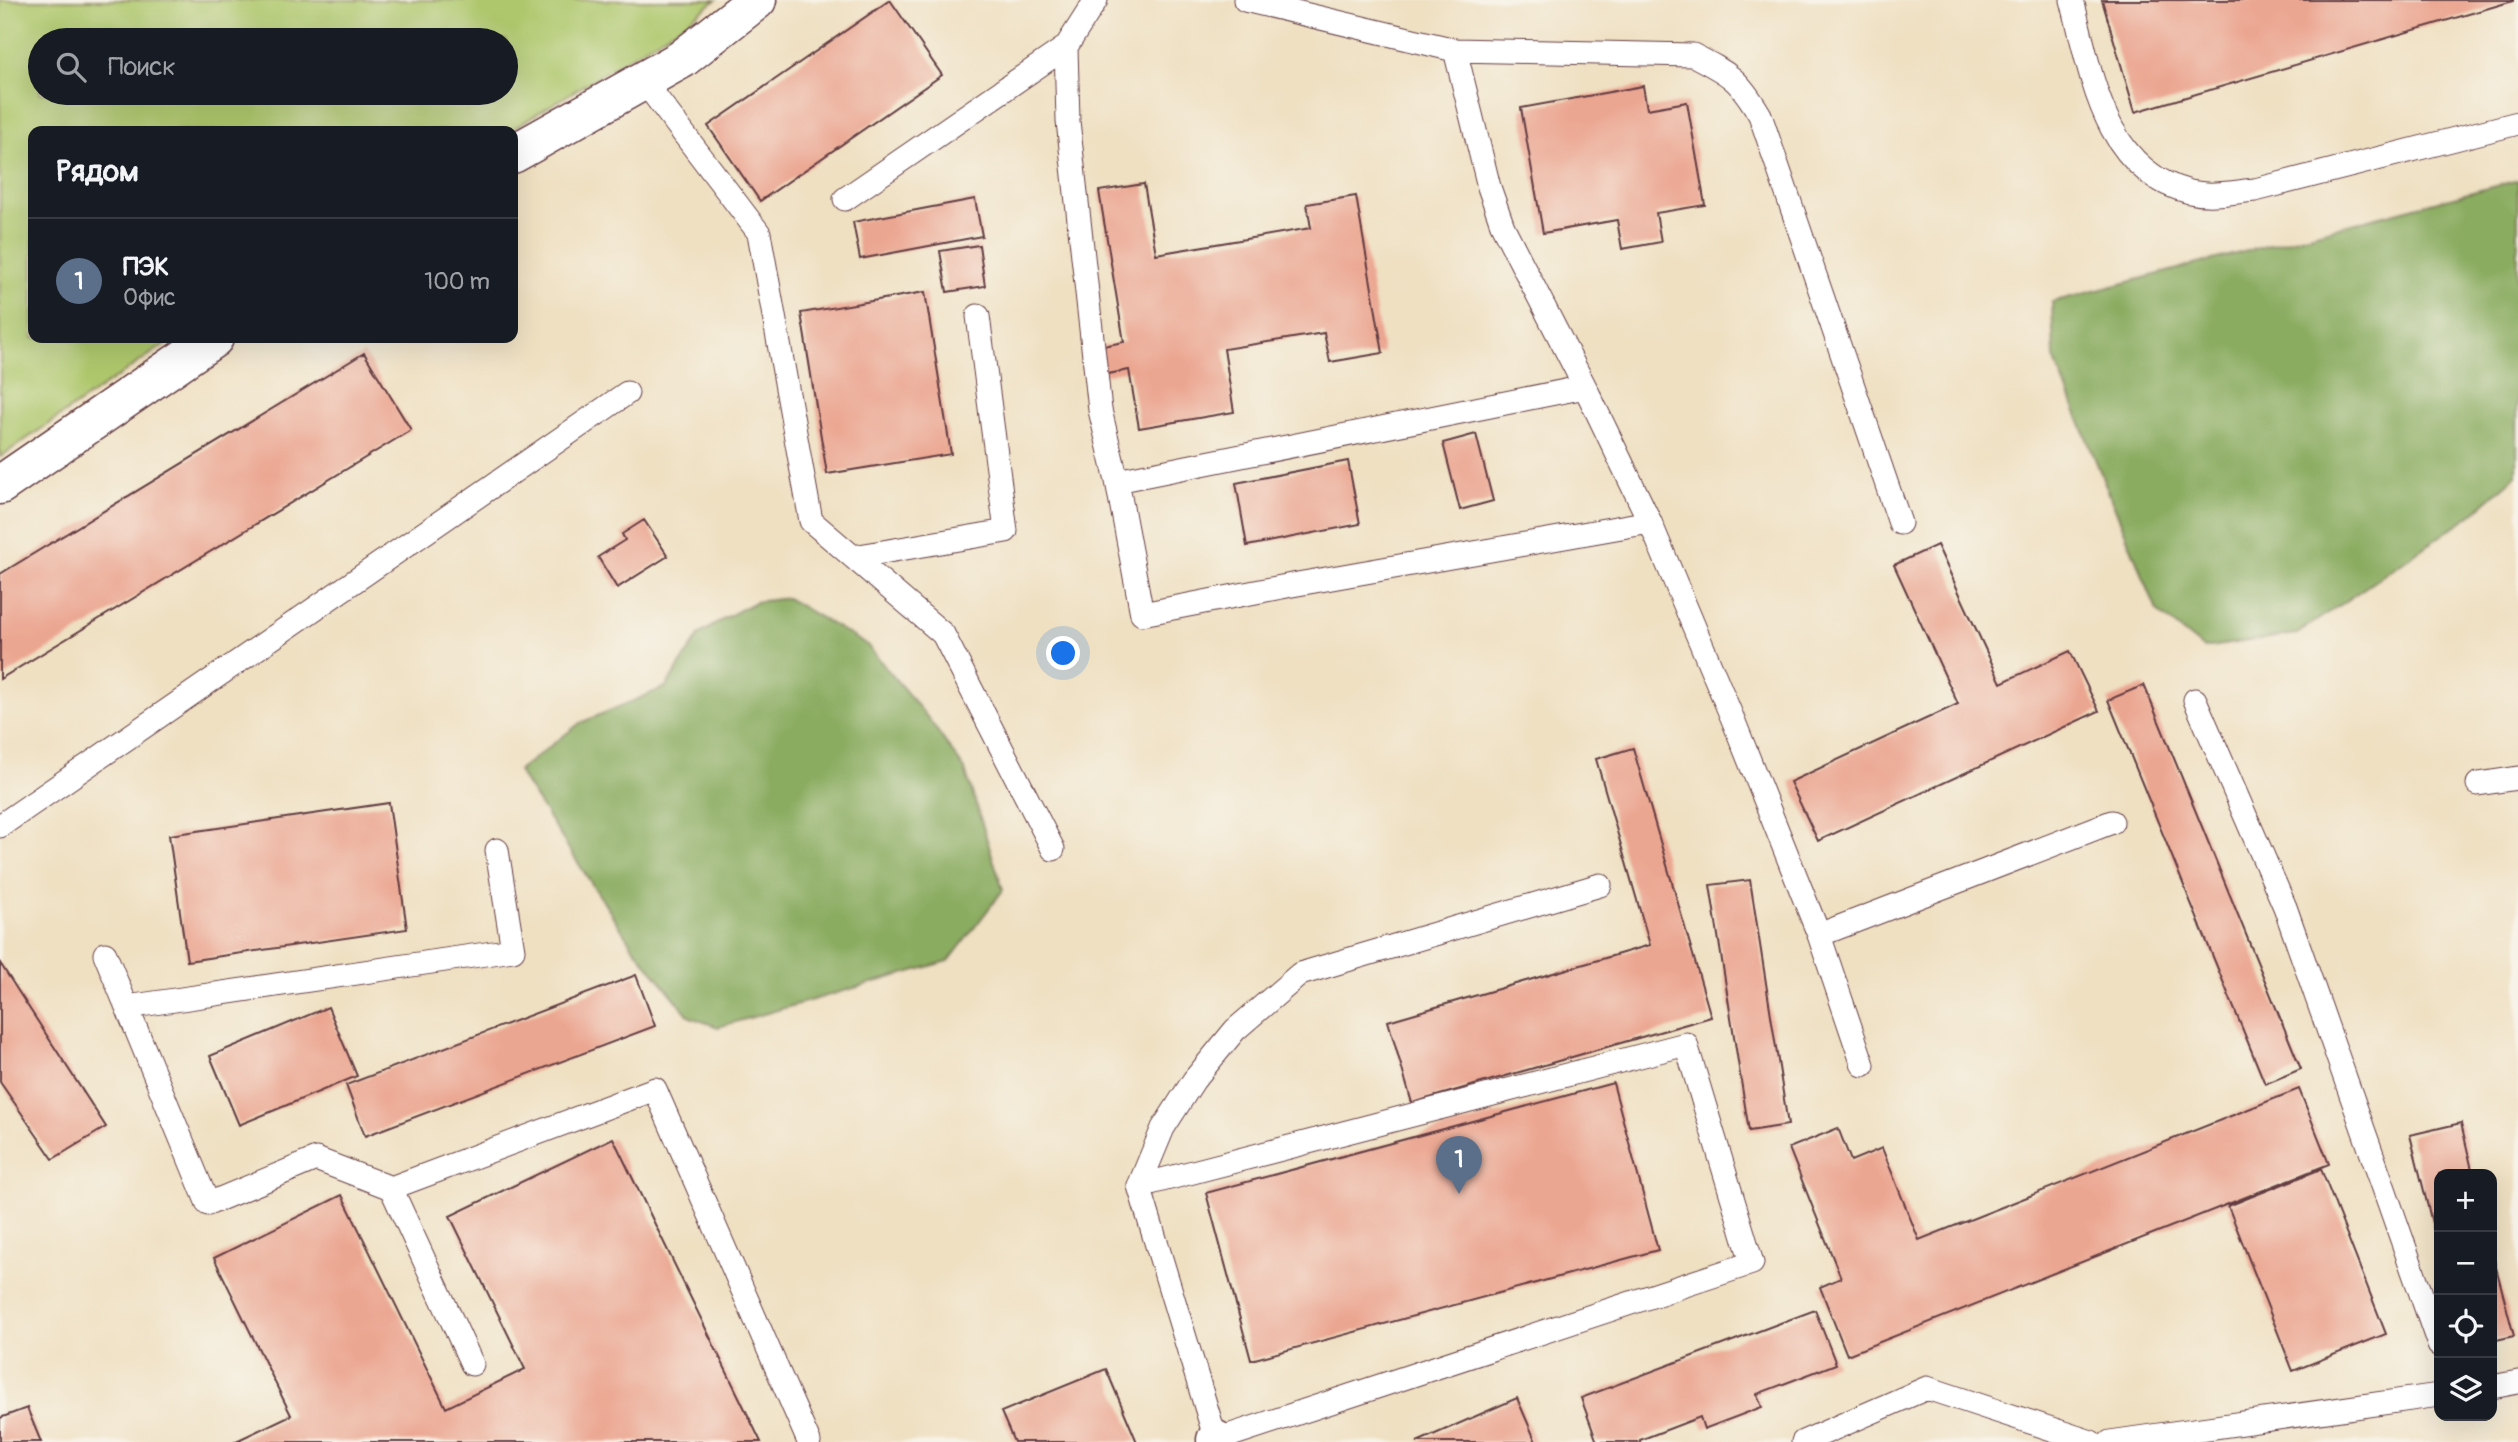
<!DOCTYPE html>
<html lang="ru">
<meta charset="utf-8">
<style>
body{margin:0;font-family:Pangolin,sans-serif;background:#20242c;color:#f1f3f6}
.controls{position:absolute;right:21px;bottom:21px;display:grid;overflow:hidden;border-radius:14px;box-shadow:0 7px 28px #0002}
.controls button{width:63px;height:63px;display:grid;place-items:center;padding:0;border:0;border-bottom:2px solid #363941;background:#171b24;color:#f1f3f6;font:35px sans-serif}
.you{position:absolute;left:1064px;top:654px;width:24px;height:24px;margin:-18px;border:5px solid #fff;border-radius:50%;background:#1a73e8;box-shadow:0 0 0 10px #1a73e833}
.badge{display:grid;place-items:center;width:46px;height:46px;border-radius:50%;background:#1f6fb2;color:#fff;font-size:23px;font-weight:700}
.pin{position:absolute;translate:-50% -58px;filter:drop-shadow(0 2px 4px #0008)}
.pin::after{content:'';position:absolute;top:37px;width:24px;height:21px;background:inherit;clip-path:polygon(0 0,100% 0,50% 100%)}
.list{margin:0;padding:0;list-style:none}
h2{display:flex;justify-content:space-between;align-items:center;height:91px;margin:0;padding:0 28px;font-size:30px}
h2 small{font-size:23px;font-weight:400;color:#9ea1a6}
.list li{display:grid;grid-template-columns:46px 1fr auto;gap:21px;align-items:center;box-sizing:border-box;height:126px;padding:0 28px;border-top:2px solid #363941}
.list b{display:block;font-size:26px;white-space:nowrap}
.list p{margin:0;font-size:23px;white-space:nowrap;color:#9ea1a6}
.list em{font-size:23px;font-style:normal;color:#9ea1a6}
.icon{flex:none;width:38px;height:38px;fill:none;stroke:currentColor;stroke-width:2;stroke-linecap:round;stroke-linejoin:round}
.map{position:relative;flex:none;width:2518px;height:1442px;overflow:hidden}
.search{position:absolute;background:#171b24;box-shadow:0 7px 28px #0002;left:28px;top:28px;width:490px;height:77px;display:flex;align-items:center;gap:18px;box-sizing:border-box;padding:0 24px;border-radius:38px;color:#9ea1a6;font-size:26px}
.panel{position:absolute;background:#171b24;box-shadow:0 7px 28px #0002;left:28px;top:126px;width:490px;height:217px;border-radius:14px}
.map>svg:first-child{display:block}
.green{fill:#aec76c;stroke:#7c734c;stroke-width:2;fill-rule:evenodd}
.forest{fill:#8aac60;stroke:#6a6646;stroke-width:2}
.building{fill:#eba691}
.lines{fill:none;stroke-linecap:round;stroke-linejoin:round}
.service-casing{stroke:#633c42;stroke-width:25}
.minor-casing{stroke:#633c42;stroke-width:41}
.service{stroke:#fff;stroke-width:23}
.minor{stroke:#fff;stroke-width:38}
</style>
<div class="map">
<svg width="2518" height="1442" viewBox="0 0 2518 1442">
<rect width="100%" height="100%" fill="#f7f3e8"/>
<filter id="ink" filterUnits="userSpaceOnUse"><feTurbulence type="fractalNoise" baseFrequency=".0143" numOctaves="2"/><feDisplacementMap in="SourceGraphic" scale="14" xChannelSelector="R" yChannelSelector="G"/><feConvolveMatrix kernelMatrix="1 2 1 2 8 2 1 2 1" color-interpolation-filters="sRGB"/></filter>
<filter id="wash" filterUnits="userSpaceOnUse"><feTurbulence type="fractalNoise" baseFrequency=".00686" numOctaves="4" result="noise"/><feDisplacementMap in="SourceGraphic" scale="28" xChannelSelector="R" yChannelSelector="G"/><feGaussianBlur stdDeviation="1.57" result="paint"/><feColorMatrix in="noise" values="0 0 0 0 0 0 0 0 0 0 0 0 0 0 0 0 0 1.4 0 .05"/><feComposite in="paint" operator="in"/></filter>
<g filter="url(#wash)">
<rect width="100%" height="100%" fill="#efe0c2"/>
<path class="green" d="M0,0H716L685,23L509,131H33V338H174L0,457ZM40,40H506V93H40Z"/>
<path class="forest" d="M2518,180L2517,475L2471,515L2297,634L2203,648L2157,611L2054,358L2052,302Z
M787,598L867,645L928,718L965,770L1003,890L949,961L718,1027L690,1017L633,947L518,771L580,723L666,687L700,634L727,617L755,602Z"/>
<g id="blocks">
<path class="building" d="M890,0L942,75L760,201L708,126Z
M2102,0H2513V1L2135,112Z
M1643,86L1647,109L1687,102L1705,205L1656,213L1661,242L1622,249L1617,220L1543,233L1521,108Z
M1144,184L1156,254L1311,228L1307,204L1356,196L1383,353L1330,362L1324,333L1224,349L1234,412L1139,428L1129,370L1092,377L1087,349L1124,342L1099,191Z
M975,199L982,236L860,259L853,222Z
M979,245L985,286L947,292L940,251Z
M925,292L951,454L827,474L801,313Z
M364,353L411,430L0,679V574Z
M1476,434L1493,501L1460,510L1443,443Z
M1348,461L1360,524L1247,546L1236,483Z
M644,520L668,556L617,588L598,557L625,540L622,534Z
M1937,545L2001,683L2070,651L2099,711L1818,841L1790,782L1958,704L1894,565Z
M2144,685L2301,1069L2265,1084L2108,700Z
M1633,748L1711,1017L1412,1103L1388,1021L1650,945L1596,759Z
M389,803L407,929L187,961L169,835Z
M1750,880L1788,1125L1749,1131L1710,885Z
M0,963L106,1127L53,1159L0,1082Z
M636,975L655,1026L365,1136L346,1085Z
M328,1007L357,1076L239,1125L210,1056Z
M1613,1083L1658,1250L1251,1360L1206,1193Z
M2299,1089L2329,1164L1847,1355L1820,1287L1841,1278L1789,1148L1838,1128L1851,1161L1882,1148L1919,1240Z
M2461,1123L2473,1174H2439L2438,1247L2410,1135Z
M613,1138L761,1442H234L291,1415L214,1258L342,1195L446,1408L525,1369L450,1216Z
M2321,1169L2386,1334L2293,1371L2228,1206Z
M2492,1252L2514,1336L2492,1341Z
M1815,1310L1836,1364L1757,1394L1762,1407L1704,1429L1700,1417L1640,1440V1442H1597L1581,1398Z
M1106,1369L1137,1442H1014L1001,1412Z
M1517,1398L1536,1442H1417Z
M27,1408L41,1442H0V1418Z"/>
</g>
</g>
<g filter="url(#ink)">
<use href="#blocks" fill-opacity="0" stroke="#633c42" stroke-width="2"/>
<g class="lines">
<defs>
<path id="service" d="M1245,0L1455,50L1693,55C1730,74 1739,79 1760,115L1900,523
M2072,0C2091,72 2103,171 2190,192C2211,197 2234,192 2255,190L2518,123
M1066,47L1068,121L1100,410L1117,481L1142,614L1292,585L1650,522
M1455,50L1489,187L1503,227L1585,387L1650,522L1734,722L1819,935L1863,1065
M643,80L759,233L811,521L943,634L1053,849
M845,199L1066,47L1096,0
M1117,481L1585,387
M853,557L1006,531L978,316
M2195,700L2285,907L2439,1345
M2478,784L2518,778
M0,826L627,393
M1819,935L2112,822
M105,954L208,1204L316,1159L391,1188L655,1089L809,1442
M127,1007L513,950L497,850
M1686,1044L1752,1263L1216,1440L1139,1186Z
M1139,1186L1163,1128L1194,1080L1235,1030L1300,974L1600,885
M391,1188L472,1364
M2492,1387L2518,1382
M1803,1442L1927,1388L2091,1442
M2110,1442L2439,1395"/>
<path id="minor" d="M513,154L682,59L757,0
M0,485L214,338
M1216,1440L1217,1442"/>
</defs>
<use href="#service" class="service-casing"/>
<use href="#minor" class="minor-casing"/>
<use href="#service" class="service"/>
<use href="#minor" class="minor"/>
</g>
</g>
</svg>
<div class="controls">
<button>+</button>
<button>−</button>
<button><svg class="icon" aria-label="locate" viewBox="0 0 24 24"><circle cx="12" cy="12" r="6"/><path d="M12 2v4M12 18v4M2 12h4M18 12h4"/></svg></button>
<button><svg class="icon" aria-label="layers" viewBox="0 0 24 24"><path d="M12 4l9 5-9 5-9-5zM3 14l9 5 9-5"/></svg></button>
</div>
<div class="you"></div>
<div class="pin badge" style="left:1459px;top:1194px;background:#5c6f8a">1</div>
<div class="search"><svg class="icon" aria-label="search" viewBox="0 0 24 24"><circle cx="10" cy="10" r="6"/><path d="M15 15l6 6"/></svg>Поиск</div>
<section class="panel">
<h2>Рядом<small></small></h2>
<ul class="list">
<li><span class="badge" style="background:#5c6f8a">1</span><div><b>ПЭК</b><p>Офис</p></div><em>100 m</em></li>
</ul>
</section>
</div>
